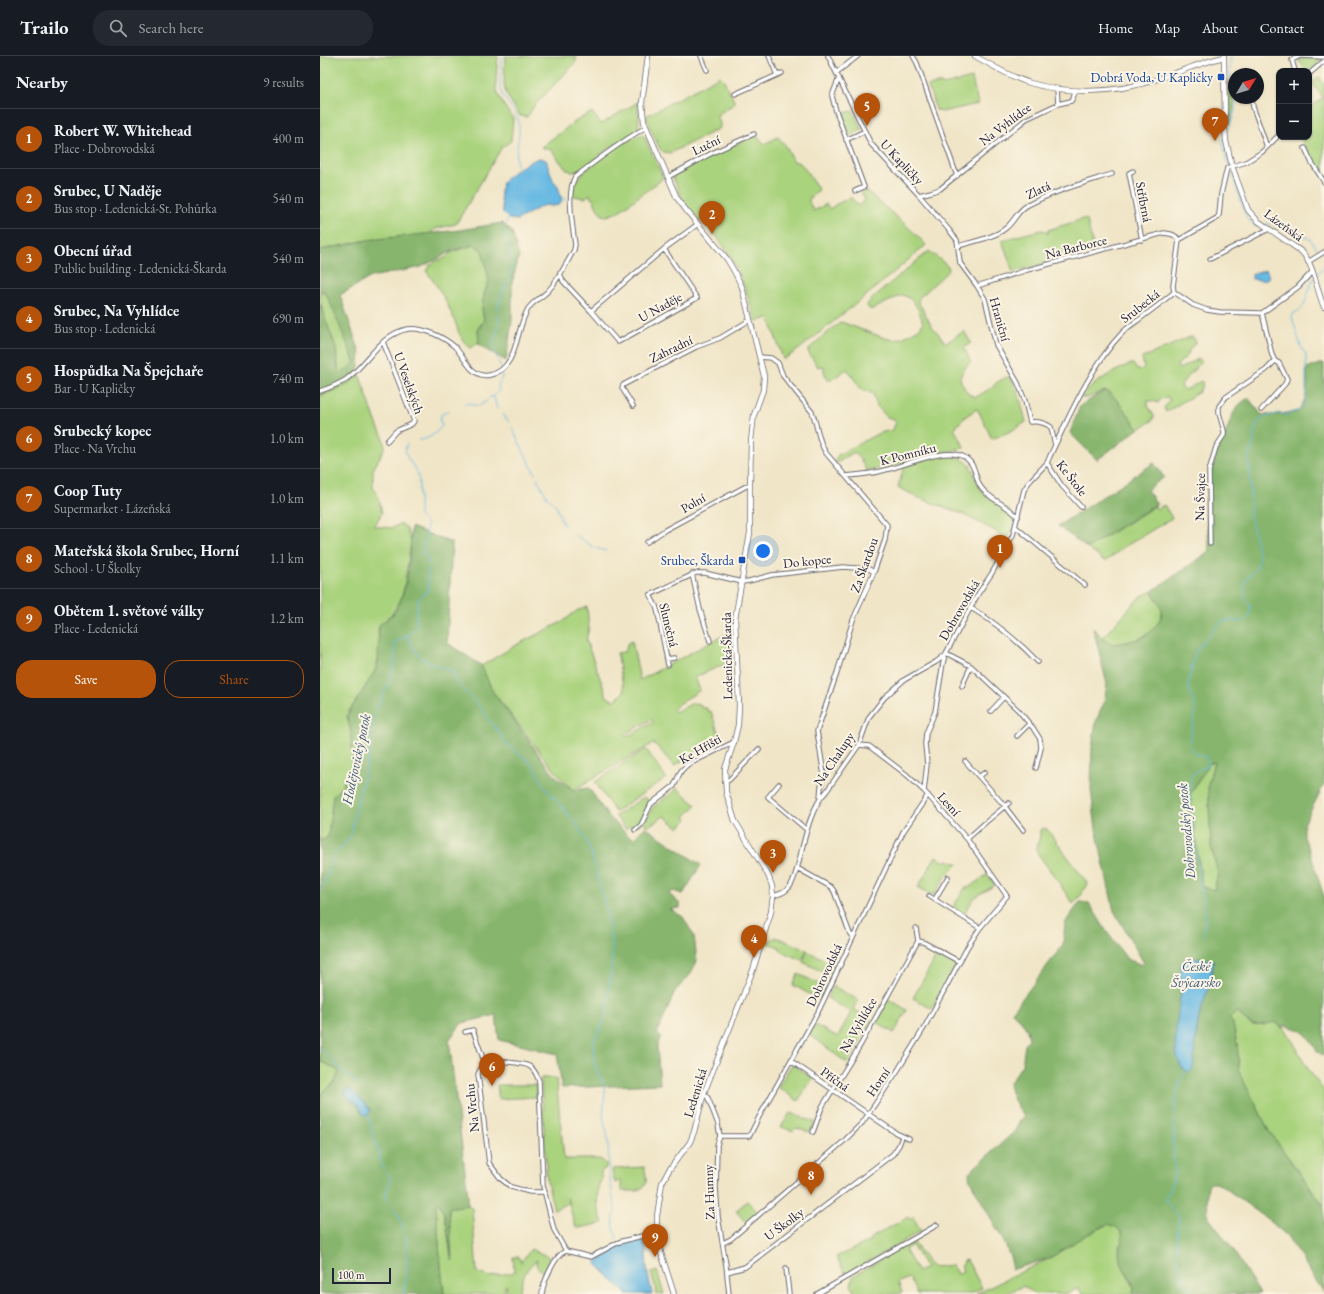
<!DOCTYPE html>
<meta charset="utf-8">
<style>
body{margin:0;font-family:"EB Garamond",serif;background:#242831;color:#f1f3f6}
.controls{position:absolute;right:12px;top:12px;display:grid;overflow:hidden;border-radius:8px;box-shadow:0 1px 3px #0004}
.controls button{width:36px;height:36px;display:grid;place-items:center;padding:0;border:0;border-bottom:1px solid #363941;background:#171b24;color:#f1f3f6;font:20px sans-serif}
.compass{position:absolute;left:908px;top:12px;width:36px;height:36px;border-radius:50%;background:#171b24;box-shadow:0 1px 3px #0004;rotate:52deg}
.scale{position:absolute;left:12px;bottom:10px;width:59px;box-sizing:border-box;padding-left:4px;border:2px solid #22223b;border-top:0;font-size:11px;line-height:14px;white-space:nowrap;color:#22223b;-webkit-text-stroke:3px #fcf5e5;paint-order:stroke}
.you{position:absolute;left:443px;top:495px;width:14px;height:14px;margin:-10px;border:3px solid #fff;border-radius:50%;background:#1a73e8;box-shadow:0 0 0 6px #1a73e833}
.badge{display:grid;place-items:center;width:26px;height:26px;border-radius:50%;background:#b45309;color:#fff;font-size:13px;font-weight:700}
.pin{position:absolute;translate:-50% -33px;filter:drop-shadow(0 1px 2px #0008)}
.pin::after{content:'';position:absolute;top:21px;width:14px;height:12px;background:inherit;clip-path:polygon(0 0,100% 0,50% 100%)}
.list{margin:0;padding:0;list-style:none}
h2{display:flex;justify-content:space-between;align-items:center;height:52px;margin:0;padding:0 16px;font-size:17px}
h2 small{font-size:13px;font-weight:400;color:#9ea1a6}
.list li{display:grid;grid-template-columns:26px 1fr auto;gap:12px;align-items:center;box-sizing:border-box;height:60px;padding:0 16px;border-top:1px solid #363941}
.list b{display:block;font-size:15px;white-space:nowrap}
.list p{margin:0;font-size:13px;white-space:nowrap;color:#9ea1a6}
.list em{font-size:13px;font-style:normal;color:#9ea1a6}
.actions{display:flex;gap:8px;padding:12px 16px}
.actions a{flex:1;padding:9px 0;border:1px solid #b45309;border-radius:16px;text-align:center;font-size:14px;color:#b45309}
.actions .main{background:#b45309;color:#fff}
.icon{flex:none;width:22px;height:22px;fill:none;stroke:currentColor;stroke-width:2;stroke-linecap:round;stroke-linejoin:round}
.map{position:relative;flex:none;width:1004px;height:1238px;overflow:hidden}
header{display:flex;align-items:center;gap:24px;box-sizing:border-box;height:56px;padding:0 20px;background:#171b24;border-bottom:1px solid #363941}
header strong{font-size:19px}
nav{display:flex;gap:22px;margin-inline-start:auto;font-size:14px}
.search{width:280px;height:36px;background:#242831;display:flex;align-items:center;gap:10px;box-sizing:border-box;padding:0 14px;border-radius:16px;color:#9ea1a6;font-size:15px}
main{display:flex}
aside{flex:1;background:#171b24}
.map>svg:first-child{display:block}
.green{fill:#aad37e;stroke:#667a5c;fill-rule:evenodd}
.forest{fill:#87b56d;stroke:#546c54;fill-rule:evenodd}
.water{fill:#68b9e3;stroke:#456e8f}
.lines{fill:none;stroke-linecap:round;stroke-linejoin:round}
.stream{stroke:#68b9e3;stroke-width:1}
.street-casing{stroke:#6a666c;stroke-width:5.5}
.secondary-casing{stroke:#6a666c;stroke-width:6}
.street{stroke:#fff;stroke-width:3.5}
.secondary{stroke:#fff;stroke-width:4.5}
.transit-dot{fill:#1a4fb4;stroke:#fcf5e5;stroke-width:1.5}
.labels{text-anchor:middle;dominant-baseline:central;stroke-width:4;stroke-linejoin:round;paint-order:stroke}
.transit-label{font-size:13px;fill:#164399;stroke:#fcf5e5;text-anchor:end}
.street-label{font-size:13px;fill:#22223b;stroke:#fcf5e5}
.water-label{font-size:14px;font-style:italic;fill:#3a5776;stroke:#fcf5e5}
</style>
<header>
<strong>Trailo</strong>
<div class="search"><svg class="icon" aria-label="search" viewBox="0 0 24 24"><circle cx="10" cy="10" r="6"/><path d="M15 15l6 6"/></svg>Search here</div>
<nav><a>Home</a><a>Map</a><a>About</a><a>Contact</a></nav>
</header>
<main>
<aside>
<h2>Nearby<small>9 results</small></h2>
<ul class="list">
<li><span class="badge">1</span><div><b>Robert W. Whitehead</b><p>Place · Dobrovodská</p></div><em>400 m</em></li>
<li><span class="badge">2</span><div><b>Srubec, U Naděje</b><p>Bus stop · Ledenická-St. Pohůrka</p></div><em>540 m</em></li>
<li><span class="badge">3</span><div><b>Obecní úřad</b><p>Public building · Ledenická-Škarda</p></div><em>540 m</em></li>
<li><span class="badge">4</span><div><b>Srubec, Na Vyhlídce</b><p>Bus stop · Ledenická</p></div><em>690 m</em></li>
<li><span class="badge">5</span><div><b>Hospůdka Na Špejchaře</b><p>Bar · U Kapličky</p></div><em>740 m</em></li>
<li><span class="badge">6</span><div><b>Srubecký kopec</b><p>Place · Na Vrchu</p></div><em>1.0 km</em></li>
<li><span class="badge">7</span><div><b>Coop Tuty</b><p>Supermarket · Lázeňská</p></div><em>1.0 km</em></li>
<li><span class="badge">8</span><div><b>Mateřská škola Srubec, Horní</b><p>School · U Školky</p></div><em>1.1 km</em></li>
<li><span class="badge">9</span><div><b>Obětem 1. světové války</b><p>Place · Ledenická</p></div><em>1.2 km</em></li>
</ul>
<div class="actions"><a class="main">Save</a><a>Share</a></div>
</aside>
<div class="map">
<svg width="1004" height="1238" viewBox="0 0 1004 1238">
<rect width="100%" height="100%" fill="#fcf5e5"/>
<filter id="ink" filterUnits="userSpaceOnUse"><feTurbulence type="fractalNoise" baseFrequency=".025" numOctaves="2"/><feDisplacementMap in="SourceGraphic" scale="8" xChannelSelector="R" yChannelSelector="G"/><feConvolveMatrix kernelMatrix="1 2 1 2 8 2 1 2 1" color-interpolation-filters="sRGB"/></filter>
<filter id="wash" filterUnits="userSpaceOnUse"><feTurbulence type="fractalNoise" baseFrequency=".012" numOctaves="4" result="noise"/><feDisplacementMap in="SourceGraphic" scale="16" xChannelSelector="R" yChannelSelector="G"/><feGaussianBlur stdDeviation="0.9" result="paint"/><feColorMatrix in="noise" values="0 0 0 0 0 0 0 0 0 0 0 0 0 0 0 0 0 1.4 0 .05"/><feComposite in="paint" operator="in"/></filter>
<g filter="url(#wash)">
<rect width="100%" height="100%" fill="#f0e5c7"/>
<path class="green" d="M0,0H178C177,9 176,19 176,29C177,41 186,53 193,62L191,85L182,91L136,168L115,173L109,178L48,184L0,194Z
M185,0H256V6L215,49L207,61L200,60L186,38L184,29Z
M984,2H1002V3L989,16V15H986L978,3Z
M400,20L404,24L415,47L397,59L400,68V72L350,97L344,96L340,93L329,70L326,60Z
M999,21L1004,28V121L997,112L980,81H989V52L1003,42L992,27Z
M652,22L658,48L622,56L616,54L608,30L622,27L623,29Z
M908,24C913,42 916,49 909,68Z
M318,46C318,55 320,65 318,74L285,95L261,114L252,116L246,113L231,94L221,91L256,65L272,56L281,68Z
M533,55L542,74L527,81L519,59L521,57Z
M322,78L325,82L343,121L341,124L298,156L287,160L282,159L276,150L274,144L271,142L270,138L265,142L254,140L252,132C255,128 257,124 259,121C276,104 300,86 322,78Z
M433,80L439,81L444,88L458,81L466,90L473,105L480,107L483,110L499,134C488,142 486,143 494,155L506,148L510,153L515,149L531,141L536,148L540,149L545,144L541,137L544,135H547C567,154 588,169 606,189L548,238L478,294L464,303H463L449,262L436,265C426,235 417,206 397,181C394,176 389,174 386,170V168L389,165L387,164L382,166L380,165L365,148L366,146L364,144H363L353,122L354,120L370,110Z
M763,163L767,164L774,194L693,216L682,184L721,174L726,175L728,178V174Z
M154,189L159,190L164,196L169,225L164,238L162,253L164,264L158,272L159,286L151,292C139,283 139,276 134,263C127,246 118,230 106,215L109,210L116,205L125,202L130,197Z
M609,195L628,210L629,214L599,242L598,245L611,269L626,287L644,275L651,287L644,292L651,306L643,314L640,322L641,326L648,338L656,341L673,331L677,326L687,321H690C699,335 702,351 706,366L691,375L672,383L658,354L657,353L646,360L634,373L641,384L644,392L631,395L600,400L570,411L548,415L547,416L542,406L534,396L517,407L514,405L518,399L559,377L572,374L576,367L574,363L567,361L557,350L553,338L549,336L542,334L527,313L511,324H508L504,316V311L501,310L498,311L488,296L489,293L502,281L521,266L565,282L574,284L584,281L599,273L603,267C600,256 594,241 582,239L553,253H549L547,250L548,247L555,240Z
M4,235C17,257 25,283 35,307L20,318C17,309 18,299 15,290C10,271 0,257 0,236Z
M870,281H873L876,286L869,294C869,302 860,304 857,310L859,313L878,303L880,304L881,306L862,327L861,330L863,333L866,334L881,325L883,328L879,336L846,356L844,352L849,345V342L847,341L841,343L838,347L833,345H828V350L834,360L833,364L819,373L789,336C779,333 771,343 762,342C769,328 796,314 811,308H813L817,314H821L824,311L822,302Z
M39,318L58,371L63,381L65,391L53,414V431L59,443L62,457L54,470L71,472L81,468L86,471L91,486L84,532L81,543L72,558L60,569L58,574L59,598L56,611L52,622L29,655L27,660L28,665L31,674L33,705L30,713L25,721L23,730L13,739L8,782L0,785V340L24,330Z
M628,399C657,403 650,418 663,437C666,440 670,442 673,444C681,449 694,454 695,464L687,483L670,472L640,457L599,442L578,431L584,411L612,401Z
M844,449L852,462L804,491L786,505L783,504L767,492L835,450L837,453Z
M832,535C835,542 843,550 842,557C841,565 832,576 826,579C820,583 797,590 790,587C787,586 785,584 783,581L820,541Z
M267,551L269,572L266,584L287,641L295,645L304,635L297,597L304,596L306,594L307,588L312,585L320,624L408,577V583L410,584L412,599L409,602L410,606L375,621L380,634L359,648L353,654L355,656L373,647L380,648L382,652H387L388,656L391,655L400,682L354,710L335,688H332L253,734L234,714L173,636L161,610L198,588L242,566L258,554ZM332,663L333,666L330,668L306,681L305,679L307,677Z
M326,693L346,722L295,756L275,726Z
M894,706L888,729L891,790L898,818L894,834L882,832L870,738L890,707Z
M357,732L376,749L365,761L367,763L359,772L344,760L327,771L324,767L333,751L353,736Z
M324,741L330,746L319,769L309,770L306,773L295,760Z
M722,772L727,773L768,828L765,833L762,835V838L753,848L735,821L718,798L716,793L720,780V774Z
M616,800L625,806L627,804L638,808L627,819L614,839L610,838L598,831Z
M668,818L675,829L654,842L644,858L633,851L645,832H648Z
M456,881L487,894L482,904L462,896L459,891L447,887Z
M487,895L516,909L511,920L483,906Z
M618,897L634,905L636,909L612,953L593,942Z
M478,918L506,931L500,944L473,929Z
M513,930L538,944L533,953L552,964L527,1007L489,978L493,968L518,981L531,956L507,942Z
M568,943L587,954L574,977L556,966Z
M917,955C932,973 933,971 955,966L964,973L973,986L990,1016L1004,1035V1150L949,1075L933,1043L920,1019L917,988L913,968L909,962L914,959Z
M0,1005L19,1015L15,1026L0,1039Z
M472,1008L493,1022L478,1045L458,1031Z
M221,1022H236L244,1103H278L282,1104L287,1109L285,1113L281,1115V1124L278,1132L277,1149L283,1167L259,1172L255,1170L247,1141L248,1147L234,1154L227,1125Z
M177,1029H216L217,1041L179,1043Z
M470,1057L495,1066V1067L489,1076L476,1072L473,1075L461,1071Z
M324,1111C326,1119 330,1132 318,1133V1135H302L301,1133V1126L299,1125L295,1127L292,1115L293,1113Z
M427,1145L438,1156L426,1167L416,1155Z
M117,1147H119L125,1160L131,1199L129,1151L148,1149L152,1152L157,1217L165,1218L169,1221L194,1216L193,1201H199L201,1206L211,1193L229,1201L227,1217L221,1215L216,1209L217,1204C207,1210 199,1226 200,1238H185L187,1232L186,1229L183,1238H174V1237L165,1238H124L120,1201L116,1149Z
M588,1161L590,1164L593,1161L601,1175L529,1217H525L516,1201L550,1185L549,1183Z
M788,1168L796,1170L800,1175L803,1179V1184L799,1190L800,1205L814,1231L813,1238H762L759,1232L745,1238H715L703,1230L686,1238H656L730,1202L764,1180Z
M593,1185L609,1208L615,1211L631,1209L638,1218L643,1215L641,1210L643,1209L644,1205L647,1204L662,1232L650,1238H597L590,1222L578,1226L582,1236L578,1238H536L531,1229L533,1220ZM592,1189L606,1212L598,1216L585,1194Z
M337,1215L344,1238H336L335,1234L336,1233L331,1217Z"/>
<path class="forest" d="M182,167L192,176L199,200L192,227V265L186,305L159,289L158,274L164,264L162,253L164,238L169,225L162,194L154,189L134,194L101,211L51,221L20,239L40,297L38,320L24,330L0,339V248L16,292L17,308L20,318L35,307L9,244L4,235L0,236V194L48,184L140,174Z
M1004,307V728L984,768V781L990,796L1004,841V1000C990,993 994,978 974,972C970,971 967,969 962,970L964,973L955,966C934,971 932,973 917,955L909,962L913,968L917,988L920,1019L933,1043L949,1075L1004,1151V1237L967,1180L950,1165L901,1129L895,1127H891L888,1130L887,1136L888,1161L912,1192L940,1238H813C813,1236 814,1234 814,1232C813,1222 799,1211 799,1197C799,1189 805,1183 801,1176C798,1171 793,1170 788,1168L764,1180L730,1202L691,1214L692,1211L691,1203L684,1186L650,1124L649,1119L652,1114L695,1075L700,1064L704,1060C697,1050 691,1041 689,1028L702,1009L705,989L709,983L707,974L700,963L692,956L743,889L745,867L760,846L769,847L787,876L807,903L822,909L824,907L794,855L776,773L771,734L772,692L776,665L784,647L787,628L773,572C777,575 785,585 789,587C795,590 822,583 828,578C833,573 841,565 842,558C843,550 835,542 832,535L889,496L887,452L889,451V425L899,389L905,379L913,358L919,349L928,342L942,359H950L977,356C990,340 986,332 987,312L989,311ZM894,706L888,729L891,790L898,818L894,834L882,831L870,738L890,707ZM868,902L891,904V923L879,960L872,1013L861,934V908Z
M786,335C794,337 812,365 818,373L777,404L750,377L760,350L782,336Z
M834,407L844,421L827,434L837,448L767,492L738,470Z
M91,471L132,487L127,587L161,609L173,636L234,719L253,734L269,732L287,759L310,781L314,782L325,771L381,809L363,838L353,835L349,838L360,848V852L350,853L363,861L374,880L377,905L370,919L355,935L337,978L341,981L337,990L340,1028L242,1032L237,998L179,984L176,959L142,967L129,984L148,1141V1149L129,1152L132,1205L125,1160L119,1147H117L116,1149L120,1201L124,1238H0V1039L15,1026L19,1015L0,1005V785L8,781L13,739L23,730L25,721L30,713L33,705L30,672L27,660L58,610L59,569C64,565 70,562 74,557C88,538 91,495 91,471ZM30,1034L41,1043L50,1054L41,1055Z"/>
<path class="water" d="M220,102L226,104L233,124L238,130L242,146L239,149L232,150L224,149L197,164L189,163L183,157C182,150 179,135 182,129C185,119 211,104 220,102Z
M946,214L949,220C946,227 938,223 932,223V218Z
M868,902L891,904L894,906L888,933L879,960L877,973L873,1012L869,1016H867C846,1003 860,953 861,933C861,927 860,913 861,908C862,905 865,903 868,902Z
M28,1033C37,1038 44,1046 50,1054L49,1059H44L38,1049L25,1039V1034Z
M325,1183L327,1214L332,1238H306L276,1208L277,1205L299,1190Z"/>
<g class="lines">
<path class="stream" d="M182,0C181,12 178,26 182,37C187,49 199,57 199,70C200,85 193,100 198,113
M911,0C909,14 911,26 914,40
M907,75C912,65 917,54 915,42
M904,82L902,85L909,110L927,163L935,170L939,169
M241,141L248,145
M947,168L950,167L984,180L990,183L1000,196
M185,170L188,161
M996,220L1004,210
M181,312C179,304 175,299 173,292C171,285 177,278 179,271C180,263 177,253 180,244C182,232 192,224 192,210C193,197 186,186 185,174
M174,341L177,353
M169,342L174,340L179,334L178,329L182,322L181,315
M145,349L147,347L159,350L167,345
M183,359L189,366
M192,372L215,418
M99,384C109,384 118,376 123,368L120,366L121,359L128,355
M87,388C81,399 93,407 97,416C100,421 99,451 99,460L107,468L103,496L108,504L109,508
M217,422L227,441L236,450L243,468L245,470
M255,479L275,492L286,495
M86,579C89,584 92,591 96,596C105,608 121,611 133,615L135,625L155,645L189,690L213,709L226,733L255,766L267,786L272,799L285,848L293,894L287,953L284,965L274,984L273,1001L278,1018L284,1028L285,1037L283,1060L288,1083L289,1117L295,1153L293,1168L297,1184
M0,835L6,823L14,798L25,788L32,778L35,756L49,701L55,656L70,624L75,605L74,587L91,577L97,570L96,556L99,543L109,533L107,523L109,513
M884,880L885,858L875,787L869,729C872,715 876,714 888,710L889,708L886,701L875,698L869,689L876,653L868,629L875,596L901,566L909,564L923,566L929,561L931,550L925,544C925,525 922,525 937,513L939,498L930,460L931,449L929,400L934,385V376L940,363L959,357L966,359L981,353L986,345V299L981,291L972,261L974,257C989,252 986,233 994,222
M0,992L11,1002
M14,1006L18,1011L37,1027V1029
M865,1016L860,1026L855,1045L853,1097L855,1116L850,1135L846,1139V1145L859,1161L856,1197L864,1226L872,1238
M47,1060L50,1065L53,1080L59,1094L61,1108L70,1122L66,1140L67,1144L78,1159L86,1181L87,1209L84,1238
M883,1238H885"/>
</g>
</g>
<g filter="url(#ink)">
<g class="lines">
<defs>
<path id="street" d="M381,0L387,14
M449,0L457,19
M508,0L551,88L599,139L629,174L637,184L640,207L657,230L665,243L676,289L698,327L705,345L710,366C718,365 724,366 731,371L735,389
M593,0L597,7L637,120
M981,0L1004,1
M975,15L972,4L980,0
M517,16L538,0
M989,18L1004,5
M519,22L512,40L516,55L544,131L535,135
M737,33L738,48
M415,38L462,17
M932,42L933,51L947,91
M526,84L545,75
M985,92L991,105L1004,126
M813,115L809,117L822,184
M348,121L392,97L434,78
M599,139L611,136L620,133L706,63L738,48L751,45L753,42L755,35
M859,184L897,162L899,159L901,138L907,112L926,106L942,96L959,79
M638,190C652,186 677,181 687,171C695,164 698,154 708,149C734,135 764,127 792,118
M344,193L377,242L298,286L271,255L344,193L378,168
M890,203L949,173
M988,206L1004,196
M240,217L243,225L271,255
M657,230L707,214L844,177C851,178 855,178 859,184L853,230L854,236
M854,236L873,249L887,254L900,256L942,257L978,231L992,216
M63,286L94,365L92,368L76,375L67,385
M440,301L451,302L458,307L463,320L492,356C498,370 497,383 506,397L567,469L565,484L554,516L533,564L517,617L497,675L504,719L501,731L500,742
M0,335C9,332 17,329 25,324C48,309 59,278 88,273C103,271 124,281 135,291C145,302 152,323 170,319C199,312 195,274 208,253C212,246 222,241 228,235C239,223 246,208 254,194L255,189C253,172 246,136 255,121C278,103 301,86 326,71
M313,350L302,332L303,329L376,291L400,282L430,264
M941,354L965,328L967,323L959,307L955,305L952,299L942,257
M727,407L742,430L761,451
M526,420C539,419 552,418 565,414C585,410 629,388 647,403C656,410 655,421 660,430C666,440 678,445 686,451C691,454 694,457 698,461
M696,471L765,529
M327,486L345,474L430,428
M890,488L889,415L896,391L904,379V375L899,357V350L906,341L946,314L955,305
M372,518L380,553L390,585
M651,552C676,567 698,585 718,606
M626,597L651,610L698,654L713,672L720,683L721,692L716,712
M347,603L354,602
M348,609L338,557L336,550L330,539L376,517H385L422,526L429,525L452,519L523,511L549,513L554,516
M642,630L651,610
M671,655L684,641
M697,680L709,668
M645,705L683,748L703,774
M659,721L665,716
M405,726L409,724L439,693
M459,728L448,741L487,774
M604,735L607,708L605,688L606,677L615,656L623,607L625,599L658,538L672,517L693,479L704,434L709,426L727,407L730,400C749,360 772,308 803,276C810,269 818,265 825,259C835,252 845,244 854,236
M315,774L321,769L331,748L354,730L361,715L367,709L414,686
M647,783L666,766L689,747
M477,812L511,831L514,835L530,878L533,881
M453,840C460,838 467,836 471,829C475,822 477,813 479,805C484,785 491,750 506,736L539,689L549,661L564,642L584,624L616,606L624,600
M609,840L660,872
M615,843L628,821
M598,885L603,886L640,906
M145,976L153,974L165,1008
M471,1005L576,1077L589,1083
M384,1037L388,1042L398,1068L400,1080L397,1089L396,1131L398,1161L406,1209L409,1238
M493,1076L502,1051L541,988L598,885L596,872
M400,1080H429L430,1079L439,1061L498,956L583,776L608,739
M225,1136H210L191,1131L181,1123L169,1107L158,1018C160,1013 163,1008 168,1006C173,1004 204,1007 209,1010C215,1013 217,1020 219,1025L223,1130L234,1174L246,1195
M403,1187L411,1183L524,1085L543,1066L578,1014L604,972L648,890L660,872L687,840L647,783L604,735L587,719L549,690L539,689
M246,1195L271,1201L299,1186L337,1176
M466,1212L469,1238
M407,1216L425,1211L573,1098L579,1089L582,1081
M222,1238C223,1227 235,1198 246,1195
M497,1238L617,1169"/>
<path id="secondary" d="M328,0L322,47L324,66L357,142L366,154L407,203L414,215L422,231L444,320L443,334L434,359L431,385L430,428V477L415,563L419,649L418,669L414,686L405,713L406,736L415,765L448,819L452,830L453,840L451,856L433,914L384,1037L374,1076L370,1086L349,1114L342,1127L337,1160V1176L341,1197L354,1238
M655,0C673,10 690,21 710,27C753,39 798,37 841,22C862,15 883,6 904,1
M904,0L905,73L906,85L912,110L928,154L938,165L982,196C995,211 996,233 1004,251"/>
</defs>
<use href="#street" class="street-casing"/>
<use href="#secondary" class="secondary-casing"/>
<use href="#street" class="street"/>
<use href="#secondary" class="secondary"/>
</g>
</g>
<g class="transit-dot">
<rect x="897" y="17" width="8" height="8" rx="2"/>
<rect x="418" y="500" width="8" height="8" rx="2"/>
</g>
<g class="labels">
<g class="transit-label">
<text x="893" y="21">Dobrá Voda, U Kapličky</text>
<text x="414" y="504">Srubec, Škarda</text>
</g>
<g class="street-label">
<text transform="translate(685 68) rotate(-37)">Na Vyhlídce</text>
<text transform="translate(386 89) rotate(-26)">Luční</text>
<text transform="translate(582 106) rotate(47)">U Kapličky</text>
<text transform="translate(718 134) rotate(-25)">Zlatá</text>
<text transform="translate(824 146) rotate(79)">Stříbrná</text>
<text transform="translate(964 169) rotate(36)">Lázeňská</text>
<text transform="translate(756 191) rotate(-14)">Na Barborce</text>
<text transform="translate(820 250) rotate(-38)">Srubecká</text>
<text transform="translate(340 251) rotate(-29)">U Naděje</text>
<text transform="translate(680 263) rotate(74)">Hraniční</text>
<text transform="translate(351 293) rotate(-26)">Zahradní</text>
<text transform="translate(89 327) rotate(70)">U Veselských</text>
<text transform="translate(588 398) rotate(-14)">K Pomníku</text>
<text transform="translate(752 422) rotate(52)">Ke Štole</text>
<text transform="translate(880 441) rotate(-89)">Na Švajce</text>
<text transform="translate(373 447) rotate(-30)">Polní</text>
<text transform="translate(487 505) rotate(-6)">Do kopce</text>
<text transform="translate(544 509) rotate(-70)">Za Škardou</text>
<text transform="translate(639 554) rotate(-60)">Dobrovodská</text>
<text transform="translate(349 569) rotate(76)">Slunečná</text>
<text transform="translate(407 600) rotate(-91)">Ledenická-Škarda</text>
<text transform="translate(380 693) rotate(-30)">Ke Hřišti</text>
<text transform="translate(514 703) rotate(-56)">Na Chalupy</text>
<text transform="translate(629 748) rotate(48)">Lesní</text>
<text transform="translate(504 919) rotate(-65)">Dobrovodská</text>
<text transform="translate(538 969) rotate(-60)">Na Vyhlídce</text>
<text transform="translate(515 1023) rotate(35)">Příčná</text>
<text transform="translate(558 1026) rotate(-56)">Horní</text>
<text transform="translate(375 1037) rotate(-73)">Ledenická</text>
<text transform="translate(152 1052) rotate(-96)">Na Vrchu</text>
<text transform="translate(389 1136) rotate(-92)">Za Humny</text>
<text transform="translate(464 1168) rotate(-37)">U Školky</text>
</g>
<g class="water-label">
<text transform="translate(36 703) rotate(-78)">Hodějovický potok</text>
<text transform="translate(866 775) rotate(-95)">Dobrovodský potok</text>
<text x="876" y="910">České<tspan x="876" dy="16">Švýcarsko</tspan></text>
</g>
</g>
</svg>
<div class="controls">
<button>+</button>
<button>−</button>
</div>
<svg class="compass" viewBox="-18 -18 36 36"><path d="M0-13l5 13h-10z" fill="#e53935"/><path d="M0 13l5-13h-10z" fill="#9ea1a6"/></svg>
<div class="scale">100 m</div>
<div class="you"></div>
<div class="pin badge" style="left:680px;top:512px">1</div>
<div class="pin badge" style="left:392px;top:178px">2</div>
<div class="pin badge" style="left:453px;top:817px">3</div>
<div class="pin badge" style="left:434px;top:902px">4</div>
<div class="pin badge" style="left:547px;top:70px">5</div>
<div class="pin badge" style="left:172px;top:1030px">6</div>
<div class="pin badge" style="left:895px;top:85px">7</div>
<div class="pin badge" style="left:491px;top:1139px">8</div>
<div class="pin badge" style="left:335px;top:1201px">9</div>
</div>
</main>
